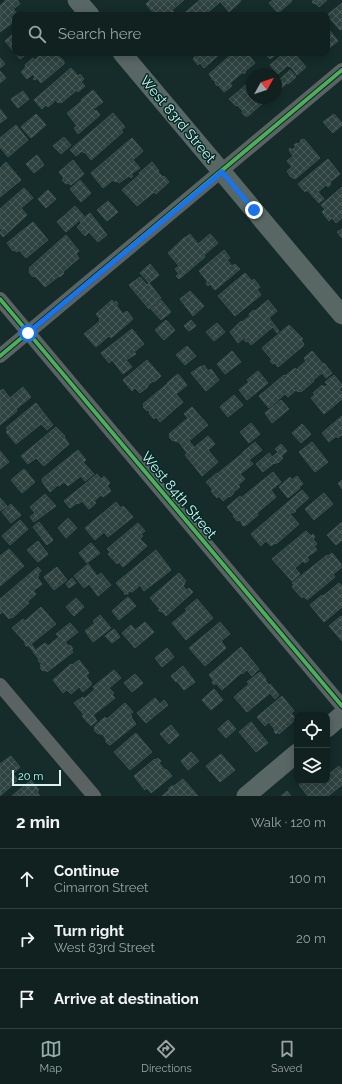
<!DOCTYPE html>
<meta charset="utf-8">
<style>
body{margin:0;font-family:Raleway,sans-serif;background:#192929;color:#f1f3f6}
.controls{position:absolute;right:12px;bottom:12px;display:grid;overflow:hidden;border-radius:8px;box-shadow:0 2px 10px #0003}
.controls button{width:36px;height:36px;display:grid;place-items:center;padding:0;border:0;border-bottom:1px solid #303e3e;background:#102120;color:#f1f3f6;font:20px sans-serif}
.compass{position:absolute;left:246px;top:68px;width:36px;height:36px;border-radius:50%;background:#102120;box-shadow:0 2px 10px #0003;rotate:50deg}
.scale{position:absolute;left:12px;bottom:10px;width:49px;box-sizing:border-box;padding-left:4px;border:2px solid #dcf2ef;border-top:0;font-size:11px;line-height:14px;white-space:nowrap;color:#dcf2ef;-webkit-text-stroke:3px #002c28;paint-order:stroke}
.stop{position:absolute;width:12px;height:12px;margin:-9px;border:3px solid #1a73e8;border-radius:50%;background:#fff}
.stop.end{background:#1a73e8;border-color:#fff;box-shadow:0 1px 4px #0008}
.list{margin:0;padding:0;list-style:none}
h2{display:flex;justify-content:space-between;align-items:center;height:52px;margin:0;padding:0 16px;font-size:17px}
h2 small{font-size:13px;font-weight:400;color:#9ca3a5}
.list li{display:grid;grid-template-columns:26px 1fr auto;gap:12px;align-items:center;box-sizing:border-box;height:60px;padding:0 16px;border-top:1px solid #303e3e}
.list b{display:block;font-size:15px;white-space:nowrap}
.list p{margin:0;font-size:13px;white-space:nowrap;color:#9ca3a5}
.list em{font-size:13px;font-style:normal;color:#9ca3a5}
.icon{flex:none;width:22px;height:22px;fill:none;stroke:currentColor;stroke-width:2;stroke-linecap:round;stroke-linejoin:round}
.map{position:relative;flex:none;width:342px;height:796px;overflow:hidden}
.search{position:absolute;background:#102120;box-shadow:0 2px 10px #0003;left:12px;right:12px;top:12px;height:44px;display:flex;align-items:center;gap:10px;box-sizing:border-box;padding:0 14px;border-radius:8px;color:#9ca3a5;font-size:15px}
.sheet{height:232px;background:#102120}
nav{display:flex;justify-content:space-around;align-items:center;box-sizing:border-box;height:56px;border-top:1px solid #303e3e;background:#102120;font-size:11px;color:#9ca3a5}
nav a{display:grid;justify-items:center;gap:2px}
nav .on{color:#96adaa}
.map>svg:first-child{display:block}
.building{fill:url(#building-cross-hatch);stroke:#3f5150}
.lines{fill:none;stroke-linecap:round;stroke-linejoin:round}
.street{stroke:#5a6362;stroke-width:14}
.secondary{stroke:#586664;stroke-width:19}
.cycleway-casing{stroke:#002c28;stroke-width:6}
.cycleway{stroke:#51ab58;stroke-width:4}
.route{stroke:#1a73e8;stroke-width:5}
.labels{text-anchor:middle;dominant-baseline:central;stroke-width:3;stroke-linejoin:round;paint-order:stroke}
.street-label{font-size:14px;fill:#dcf2ef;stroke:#002c28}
</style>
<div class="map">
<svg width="342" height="796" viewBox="0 0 342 796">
<defs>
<pattern id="building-cross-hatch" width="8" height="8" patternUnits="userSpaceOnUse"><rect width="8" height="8" fill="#2e4240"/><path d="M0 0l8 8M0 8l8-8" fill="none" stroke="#4c5e5c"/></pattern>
</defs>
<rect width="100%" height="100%" fill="#152c2a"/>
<path class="building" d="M6,0H17L20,4L13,9L18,15H15V21L0,32V6Z
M150,0H184L172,10L176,15H163L161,13L158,15H155L146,4Z
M200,0H218L220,2L207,13L209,15H182Z
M219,0H239L241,1L229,12Z
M273,0H291L292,1L278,13L269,3Z
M313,0H327L319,7L315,3L314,4L312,2L313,1Z
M342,3V29L340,30L327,15Z
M327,27L338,41L327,50Z
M13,34L15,36V53L5,41Z
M15,53H28L20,59Z
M41,53H57V55L64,61V64L41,83L37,78L35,80L33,79L35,77L33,74L27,79L21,72L26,67L25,65L33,58L35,60L41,54Z
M192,53H221L204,68L200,63L198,65L193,59L195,57Z
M233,53H247L255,63L245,71L246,72L244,74L243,72L230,83L232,86L224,92L218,85L217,86L215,83L216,82L213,80L209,74Z
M265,53H278L270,59Z
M284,53H294L306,67L297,75L290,66L289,67L288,65L278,74L270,65Z
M0,58L5,64L0,68Z
M71,68L78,76L80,74L84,79L81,82L85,86L78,92L77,90L61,103L60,102L58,103L54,99L53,100L54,102L48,107L46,105L42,109L34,100Z
M265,69L269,74H259Z
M290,70L296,77L288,84L287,83L277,92L276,90V83Z
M0,71L6,78L0,83Z
M252,80V98H267L262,102L263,103L248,116H245L242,113L243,111L237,105L236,106L229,99Z
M93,90L103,102L93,109L95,111L96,110L100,115L78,134L74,128L77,126L67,113L82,101L81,100Z
M23,91L29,99L18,108L11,99Z
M0,109L7,118L0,123Z
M113,113L125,127L121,130L123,132L91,160L85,152L84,153L82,151L76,156L70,150Z
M36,114L46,125L31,138L21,127Z
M334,114L342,123V125L333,133L323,122Z
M16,125L28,140L8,157L0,147V138Z
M64,137L71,145L61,154L53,146Z
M132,138L143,151L133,160L140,168L131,174L133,176L131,178L129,176L119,183L117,181L115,182L113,180L103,188L91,173Z
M302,139L303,140L304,139L320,158L295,179L290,176L287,171L292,167L287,161L293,156L289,150L290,148L292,150L296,146L294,145L297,143L298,144L301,142L300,141Z
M37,155L44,165L34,173L26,164Z
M328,159L340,174L330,182L331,184L328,187L326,185L318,192L324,199L319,203L307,190L305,192L298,184Z
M73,160L84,174L71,185L68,183L66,184L62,180L64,178L59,172Z
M6,162L21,180L0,197V168Z
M152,162L159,171L158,172L163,177L164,176L169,182L156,194L154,192L137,206L122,190L140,174L139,173Z
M80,180L91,193L81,202L70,189Z
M342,187V218L336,223L332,218L329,221L322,212L325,209L321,205Z
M24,188L33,198L21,208L27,215L3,237L0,233V232L2,230L0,228V209Z
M48,190L56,199L46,208L38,199Z
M108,201L118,212L107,221L97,210Z
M75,206L84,216L66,232L57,222Z
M90,213L107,235L98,242L89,232L85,236L77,227L81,223L80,221Z
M33,222L48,240L26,258L19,250L17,252L14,250L13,251L7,243Z
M342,229V238L337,232Z
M190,234L198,244L210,234L218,243L204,255L205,257L179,279L176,276L179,274L175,269L179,266L168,253L185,237V238Z
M66,235L79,251L76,254L79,258L63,272L64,273L60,277L59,276L45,287L36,277L32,276L29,272L30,270L29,268Z
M224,250L230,258L227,260L232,266L235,264L240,269L215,290L210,284L208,286L206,283L208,282L199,271Z
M150,264L159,275L149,283L140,273Z
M245,273L252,281L254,279L260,287L257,289L261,295L235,316L218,296Z
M140,277L147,285L149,283L161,298L149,309L129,285Z
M190,291L204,306L193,316L180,299Z
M112,300L114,303L116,301L118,304L116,305L123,314L127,311L133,319L111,338L109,336L96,347L84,334L100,321L99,320L100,319L96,314Z
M161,300L171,312L161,320L151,309Z
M268,300L277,311L269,318L279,331L277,333L273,327L251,345L248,341L246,342L244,340L246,339L245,337L238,343L230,332L241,321L242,322L250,316L249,314L254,310L255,311Z
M166,320L175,330L164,340L155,330Z
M191,320L196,326L189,331L184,326Z
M217,323L225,332L214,341L206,332Z
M289,325L303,339L301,340L304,344L303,346L278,367L275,363L273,364L270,361L272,360L262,348Z
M132,329L144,344L134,352L136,354L126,360L132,367L123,374L112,360L109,363L101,353Z
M187,346L196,356L185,365L176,355Z
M232,351L241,362L225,374L217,364Z
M312,351L323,364L324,363L332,373L326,378L322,373L313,380L314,381L301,392L300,391L298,392L296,390L288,397L285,394L269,408L259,396L284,375L285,376L295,368L296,370L306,361L304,358Z
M147,360L161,376L154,382L153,381L147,386L148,387L140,393L135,388L132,391L123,380Z
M204,365L208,371L211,369L219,380L206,391L191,373L201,366L202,367Z
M258,371L268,383L247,400L239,390L249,382L247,380Z
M178,374L187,385L176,394L167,383Z
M334,375L342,385V387L339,389L342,392V399L324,414L311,398L315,395L313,393L322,385L324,387L328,385L325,382Z
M167,384L183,402L160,422L156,417L154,419L149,413L150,412L148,410L147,411L143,407L144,406L143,404Z
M23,387L31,397L16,409L17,411L0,425V391L3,389L10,398Z
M234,395L243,405L228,417L220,407Z
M281,400L289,409L272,423L265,413Z
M36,403L53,425L47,430L41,424L16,444L6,432L8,430L6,428Z
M192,407L208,425L189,441L194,447L187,453L178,441L176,442L174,440L173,441L169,437L170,436L169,434L188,418L184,414Z
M342,416V436L341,435L338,438L336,436L329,442L322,433Z
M251,423L260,434L249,443L240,432Z
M302,424L311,434L301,443L292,433Z
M56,427L65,436L64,437L69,444L44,466L36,458L28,464L21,456Z
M208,436L215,444L208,450L218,462L202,476L185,455Z
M255,442L262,450L249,460L253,464L240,474L245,479L238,485L240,487L233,492L234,493L230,497L229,496L223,501L219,496L217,498L211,491L213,490L206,482L217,473V474L243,453V452Z
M312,442L328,462L315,472L299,452Z
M281,444L287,451L281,456L283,458L278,463L277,462L275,464L274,463L263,472L256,464L269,453L272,457L278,452L275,449Z
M78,450L86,460L83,462L94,474L85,481L81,476L68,486L64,482L59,486L58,485L50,492L43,483L42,479Z
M0,451L9,462L0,469Z
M24,469L35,482L22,493L11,480Z
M273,472L281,482L271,490L276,497L257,513L258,515L246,525L243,526L241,522V520L237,521L233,516L234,515L227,507L240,496L241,498Z
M97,474L101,479L104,476L110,483L107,486L111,491L103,497L101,495L94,501L96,503L89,509L82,501L78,504L77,503L70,508L64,501Z
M297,476L303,484L299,487L300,488L288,498L279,487L290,477L292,480Z
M342,480V489L338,483Z
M302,490L309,498L295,510L296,511L293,513V512L290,514L299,524L276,544L275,543L271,546L266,541L261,546L251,534Z
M324,493L333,504L314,520L305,509Z
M45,494L56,506L34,522L30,517L35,513L30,507Z
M0,498L7,506L0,511Z
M116,502L121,508L123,506L133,517L108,537L104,532L95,540L85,528Z
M11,504L21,515L11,523L2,512Z
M68,518L77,528L66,538L58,528Z
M20,520L28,529L10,545L2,536Z
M39,522L53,540L47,545L33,527Z
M342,522V540L336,545L327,535Z
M138,523L145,531L141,534L143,536L140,539L147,546L123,567L119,562L117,564L108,554L110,552L107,549Z
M306,531L311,536L313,534L315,537L313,539L317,544L314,546L317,550L307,557L309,560L305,563L303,561L295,568L300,574L292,581L272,559Z
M38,541L48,554L38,562L27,550Z
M91,543L100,553L87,563L79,553Z
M9,549L24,566L0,586V556Z
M156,550L171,570L144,591L140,585L132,592L128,591V594H124L125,591H123L116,583Z
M332,553L341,564V568L333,574L335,577L308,599H306L304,596L302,598L292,587L294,585L292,583L327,555L328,556Z
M88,564L97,576L101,573L111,585L98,596L89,584L84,588L74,576Z
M38,567L41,571L38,574L39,576L37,577L42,584L33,591L36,594L27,602L29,603L12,618L11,617L9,619L3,612L0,614V599Z
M57,567L67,580L54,590L44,577Z
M179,573L186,581L184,583L185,584L183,586L186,590L189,588L193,592L166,616L162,611L161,612L158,610L160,609L150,598Z
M72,578L76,583L69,588L66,584Z
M339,583L342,586V607L324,622L310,605L322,595L323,596Z
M128,597L136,606L119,620L112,611Z
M76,598L84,607L74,616L66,607Z
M197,599L213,618L186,640L172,623L187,611L185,609Z
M41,607L56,624L31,644L35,649L33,651L29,646H26L25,644V642L12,628L23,619L25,621Z
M100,615L111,628L93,642L85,631L95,623L93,621Z
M341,616L342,618V641L329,626Z
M145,622L154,632L135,648L122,633L131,625L135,630Z
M220,622L230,634L221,641L226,648L205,666L189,648Z
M70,623L78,632L65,642L69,646L70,645L73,649L71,650L73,652L47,672L45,670L43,671L40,668L42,667L40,665L42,663L41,662L40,663L38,660L39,659L33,652L45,643L48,646L59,637L56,634Z
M114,629L120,637L112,643L105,636Z
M241,647L259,669L252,676L247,670L242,674L241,673L222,690L216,683L214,685L212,682L214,681L209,675Z
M167,648L174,657L162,667L155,658Z
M79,660L89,673L86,676L92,684L83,692L79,687L71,694L67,690L63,693L53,680L71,664L72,665Z
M183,666L195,682L184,690L177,681L176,682L171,676Z
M114,670L121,678L109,688L114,693L112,695L115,698L93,715L97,721L91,726L82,716L84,715L74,703L83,697L84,699L95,689L93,687Z
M260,672L266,679L265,680L269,685L270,684L279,695L275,699L270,693L247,712L234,697L249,684L247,682Z
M135,674L143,683L132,692L124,683Z
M214,689L223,700L211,710L202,700Z
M282,696L294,711L291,713L296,719L279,734L278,732L276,734L274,731L275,730L269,722L265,726L257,717Z
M155,698L160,704L164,700L168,705L146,723L137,713Z
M125,703L133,712L130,714L132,716L131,717L136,724L110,745L108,744L106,742V739L102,734L101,735L100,733L98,734L94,730L95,729L94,727L105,717L107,719Z
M228,720L236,729L226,738L218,729Z
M251,722L268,743L256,752L239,732Z
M171,725L179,735L169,744L160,734Z
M136,733L152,752L130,770L114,752Z
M191,752L199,761L188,770L181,761Z
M221,754L235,770L220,782L206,766Z
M11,756L20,767L13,774L18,780L0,796V764Z
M158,758L161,761L159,763L165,770L166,769L172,776L151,793L147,788L145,790L134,776L155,759L156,760Z
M339,766L342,770V785L328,796H308L299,785L303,781H327V772L329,774Z
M183,779L198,796H162L169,790V788L172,786H174Z
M31,780L39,790L37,792L40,796H12Z
M287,791L291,796H281Z"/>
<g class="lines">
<path class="street" d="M0,299L342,706
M0,356L342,70
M0,685L94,796"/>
<path class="secondary" d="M77,0L90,15
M122,53L342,315
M327,728L342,715
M246,796L297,753"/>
<defs>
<path id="cycleway" d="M0,299L342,706
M0,356L342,70"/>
</defs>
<use href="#cycleway" class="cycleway-casing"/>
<use href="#cycleway" class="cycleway"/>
</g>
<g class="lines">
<path class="route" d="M28,333L222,172L254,210"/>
</g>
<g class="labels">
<g class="street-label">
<text transform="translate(178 119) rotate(50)">West 83rd Street</text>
<text transform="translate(179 495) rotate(50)">West 84th Street</text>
</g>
</g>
</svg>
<div class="controls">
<button><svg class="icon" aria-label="locate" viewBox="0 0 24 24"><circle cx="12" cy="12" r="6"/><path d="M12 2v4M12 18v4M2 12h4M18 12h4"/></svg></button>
<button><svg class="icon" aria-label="layers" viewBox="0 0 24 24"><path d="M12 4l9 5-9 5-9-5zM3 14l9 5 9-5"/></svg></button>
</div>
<svg class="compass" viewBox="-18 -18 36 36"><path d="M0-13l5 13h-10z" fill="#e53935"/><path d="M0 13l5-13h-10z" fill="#9ca3a5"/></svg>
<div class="scale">20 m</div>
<div class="stop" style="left:28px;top:333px"></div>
<div class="stop end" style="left:254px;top:210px"></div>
<div class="search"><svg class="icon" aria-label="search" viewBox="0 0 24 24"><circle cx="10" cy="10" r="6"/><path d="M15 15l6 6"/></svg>Search here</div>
</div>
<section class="sheet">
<h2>2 min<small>Walk · 120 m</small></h2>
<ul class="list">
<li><svg class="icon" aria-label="ahead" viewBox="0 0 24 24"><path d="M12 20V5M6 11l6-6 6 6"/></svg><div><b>Continue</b><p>Cimarron Street</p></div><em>100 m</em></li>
<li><svg class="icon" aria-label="right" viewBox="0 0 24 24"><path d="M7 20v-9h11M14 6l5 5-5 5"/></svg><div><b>Turn right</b><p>West 83rd Street</p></div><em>20 m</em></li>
<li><svg class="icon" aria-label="arrive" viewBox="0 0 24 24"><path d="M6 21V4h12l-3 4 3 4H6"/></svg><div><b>Arrive at destination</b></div></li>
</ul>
</section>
<nav>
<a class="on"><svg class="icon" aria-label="map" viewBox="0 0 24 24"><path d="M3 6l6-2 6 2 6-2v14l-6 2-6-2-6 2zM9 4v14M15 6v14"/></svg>Map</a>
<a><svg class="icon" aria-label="directions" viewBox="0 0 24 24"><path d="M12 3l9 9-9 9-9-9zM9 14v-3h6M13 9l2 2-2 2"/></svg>Directions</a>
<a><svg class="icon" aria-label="saved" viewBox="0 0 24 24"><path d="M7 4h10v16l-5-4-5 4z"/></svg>Saved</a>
</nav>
